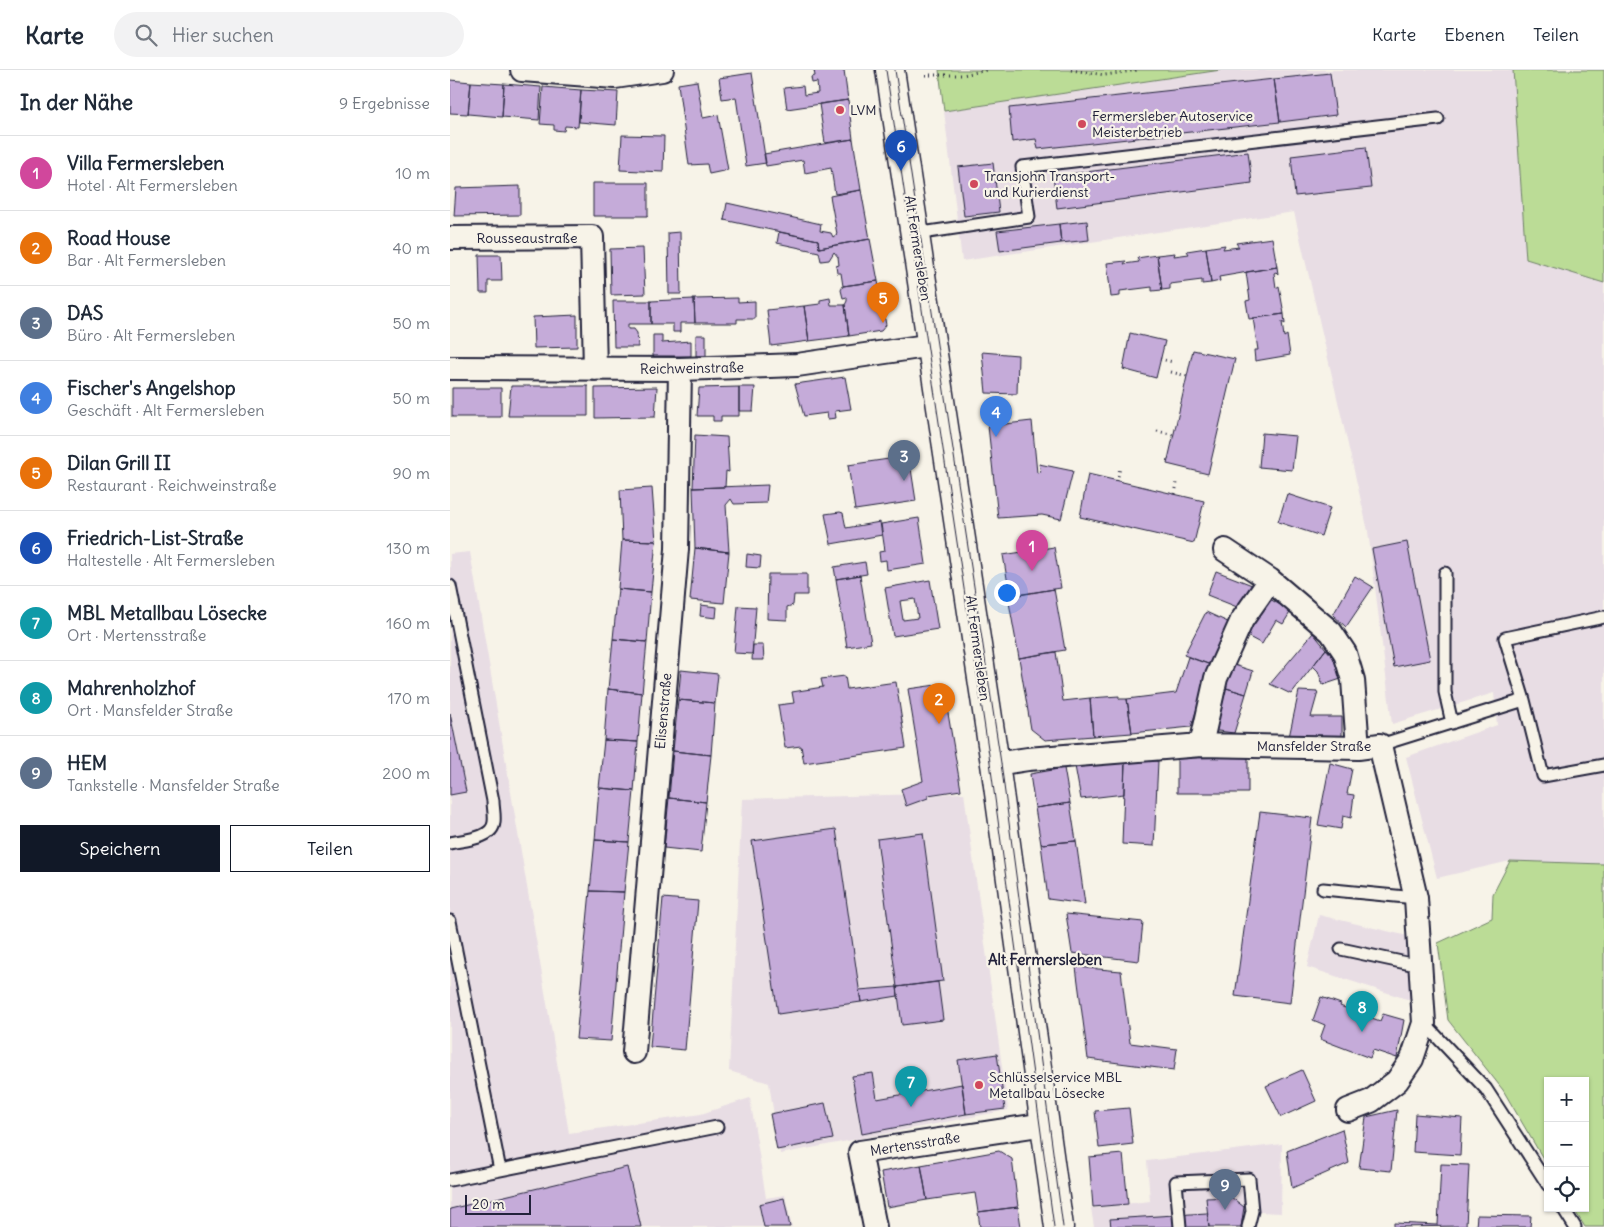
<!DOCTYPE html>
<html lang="de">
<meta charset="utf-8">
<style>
body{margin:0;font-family:Delius,sans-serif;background:#f2f2f3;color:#1f2937}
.controls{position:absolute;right:15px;bottom:15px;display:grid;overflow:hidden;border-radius:0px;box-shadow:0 1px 4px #0004}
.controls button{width:45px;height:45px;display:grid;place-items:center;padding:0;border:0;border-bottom:1px solid #e0e1e3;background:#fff;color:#1f2937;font:25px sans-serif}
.scale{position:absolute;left:15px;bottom:12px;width:66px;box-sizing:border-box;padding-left:5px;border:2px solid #22223b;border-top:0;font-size:14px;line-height:18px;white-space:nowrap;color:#22223b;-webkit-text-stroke:4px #f7f3e8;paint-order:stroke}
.you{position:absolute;left:556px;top:522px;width:18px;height:18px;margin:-12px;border:4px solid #fff;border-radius:50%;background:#1a73e8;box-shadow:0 0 0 8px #1a73e833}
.badge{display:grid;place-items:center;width:32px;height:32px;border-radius:50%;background:#111827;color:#fff;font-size:16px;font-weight:700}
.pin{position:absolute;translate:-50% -41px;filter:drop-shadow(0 1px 2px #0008)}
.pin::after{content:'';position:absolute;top:26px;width:18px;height:15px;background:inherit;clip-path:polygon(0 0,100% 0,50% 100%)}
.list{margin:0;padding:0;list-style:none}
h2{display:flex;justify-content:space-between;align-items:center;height:65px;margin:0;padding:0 20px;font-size:21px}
h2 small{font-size:16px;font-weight:400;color:#747a83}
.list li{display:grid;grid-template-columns:32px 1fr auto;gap:15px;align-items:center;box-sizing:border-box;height:75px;padding:0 20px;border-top:1px solid #e0e1e3}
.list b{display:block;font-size:19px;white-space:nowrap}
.list p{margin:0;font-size:16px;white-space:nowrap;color:#747a83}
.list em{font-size:16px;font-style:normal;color:#747a83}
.actions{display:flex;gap:10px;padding:15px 20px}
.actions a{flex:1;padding:11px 0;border:1px solid #111827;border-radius:0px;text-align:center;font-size:18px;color:#111827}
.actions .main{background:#111827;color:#fff}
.icon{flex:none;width:28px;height:28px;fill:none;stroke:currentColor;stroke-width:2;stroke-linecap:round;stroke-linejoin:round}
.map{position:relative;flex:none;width:1154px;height:1157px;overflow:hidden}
header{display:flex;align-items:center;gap:30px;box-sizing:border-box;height:70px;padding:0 25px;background:#fff;border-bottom:1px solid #e0e1e3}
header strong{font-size:24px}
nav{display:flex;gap:28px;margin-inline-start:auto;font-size:18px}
.search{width:350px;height:45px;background:#f2f2f3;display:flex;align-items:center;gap:12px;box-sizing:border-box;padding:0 18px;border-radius:28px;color:#747a83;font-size:19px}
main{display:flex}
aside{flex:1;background:#fff}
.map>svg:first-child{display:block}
.built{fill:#e8dde4}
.green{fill:#bbdc96;stroke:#6e7f68}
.building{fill:#c5abd9;stroke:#22223b;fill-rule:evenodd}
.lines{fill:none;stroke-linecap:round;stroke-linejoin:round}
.lane-casing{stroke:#22223b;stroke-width:15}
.street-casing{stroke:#22223b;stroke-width:26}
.secondary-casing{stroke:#22223b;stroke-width:31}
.path{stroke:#22223b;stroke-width:3;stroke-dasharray:1 4;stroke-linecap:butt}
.lane{stroke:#f7f3e8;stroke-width:11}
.street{stroke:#f7f3e8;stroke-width:22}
.secondary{stroke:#f7f3e8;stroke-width:28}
.tram{stroke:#22223b;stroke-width:1}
.poi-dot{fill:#d1495b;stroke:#f7f3e8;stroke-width:2}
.labels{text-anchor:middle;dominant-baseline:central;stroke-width:4.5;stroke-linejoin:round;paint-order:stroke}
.poi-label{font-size:14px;fill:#22223b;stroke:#f7f3e8;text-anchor:start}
.street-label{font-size:14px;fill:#22223b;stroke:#f7f3e8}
.neighbourhood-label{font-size:15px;font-weight:bold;fill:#22223b;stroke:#f7f3e8}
</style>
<header>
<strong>Karte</strong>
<div class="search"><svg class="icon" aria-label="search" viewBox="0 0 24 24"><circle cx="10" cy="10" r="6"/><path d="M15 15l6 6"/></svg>Hier suchen</div>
<nav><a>Karte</a><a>Ebenen</a><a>Teilen</a></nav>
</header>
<main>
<aside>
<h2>In der Nähe<small>9 Ergebnisse</small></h2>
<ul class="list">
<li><span class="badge" style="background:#d1479c">1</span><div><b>Villa Fermersleben</b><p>Hotel · Alt Fermersleben</p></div><em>10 m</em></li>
<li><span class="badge" style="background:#e8710a">2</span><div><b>Road House</b><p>Bar · Alt Fermersleben</p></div><em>40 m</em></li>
<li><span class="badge" style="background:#5c6f8a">3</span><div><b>DAS</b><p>Büro · Alt Fermersleben</p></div><em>50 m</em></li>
<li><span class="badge" style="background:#3f7fe0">4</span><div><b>Fischer's Angelshop</b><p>Geschäft · Alt Fermersleben</p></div><em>50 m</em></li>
<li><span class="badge" style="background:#e8710a">5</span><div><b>Dilan Grill II</b><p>Restaurant · Reichweinstraße</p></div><em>90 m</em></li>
<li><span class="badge" style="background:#1a4fb4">6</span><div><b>Friedrich-List-Straße</b><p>Haltestelle · Alt Fermersleben</p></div><em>130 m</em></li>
<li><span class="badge" style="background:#0f9aa8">7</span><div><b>MBL Metallbau Lösecke</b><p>Ort · Mertensstraße</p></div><em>160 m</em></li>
<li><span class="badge" style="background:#0f9aa8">8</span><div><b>Mahrenholzhof</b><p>Ort · Mansfelder Straße</p></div><em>170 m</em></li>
<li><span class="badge" style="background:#5c6f8a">9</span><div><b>HEM</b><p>Tankstelle · Mansfelder Straße</p></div><em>200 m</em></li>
</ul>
<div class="actions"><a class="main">Speichern</a><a>Teilen</a></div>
</aside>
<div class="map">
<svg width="1154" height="1157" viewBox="0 0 1154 1157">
<rect width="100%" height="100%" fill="#f7f3e8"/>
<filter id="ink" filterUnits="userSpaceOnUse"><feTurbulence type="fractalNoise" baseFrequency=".02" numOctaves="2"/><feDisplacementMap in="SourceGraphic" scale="10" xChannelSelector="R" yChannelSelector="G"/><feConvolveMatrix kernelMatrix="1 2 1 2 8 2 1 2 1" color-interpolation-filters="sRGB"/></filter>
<g filter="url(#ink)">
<path class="built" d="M771,0H1063L1076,189L1154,213V794L1060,791L987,808L956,687L1047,655L1044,623L942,654L918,461L844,142L512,191L494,41Z
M20,482L119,1063L251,1044L300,1028L316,1128L335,1125L342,1157H0V484Z
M514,723L558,1040L330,1084L319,1013L279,1001L292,729Z
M869,845L958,866L960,930L857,897Z
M832,1074L831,1143L808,1142L806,1157H644L641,1138L700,1131L697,1091Z"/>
<path class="green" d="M489,0H771L494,41Z
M1063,0H1154V213L1076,189Z
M1060,791L1154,794V1157H1135L1123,1138H1135V1011H1098V1097L1053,1020L998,950L988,873L1042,848L1043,824Z"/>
<path class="building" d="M364,0H394L398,30L337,39L334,18L353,16L354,25L368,23L367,12L362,13L361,7L365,6Z
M302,3L316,93L296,96L286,27L272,29L269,8Z
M880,3L886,45L830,52L824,9Z
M824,9L830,52L588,79L586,69L562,72L559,38Z
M0,10L21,12L18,44L0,43Z
M247,11L253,48L268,45L278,100L259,104L257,94L239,95L228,14Z
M21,12L54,14L52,47L18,44Z
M54,14L91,17L89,50L52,47Z
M93,17L131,20L128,57L115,56L114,61L104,60V55L90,54Z
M131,20L168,22L166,55L129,52Z
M398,30L403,69L375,73L369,34Z
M172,65L214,66L213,102L170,100Z
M403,69L411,120L385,124L381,98L355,103L353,90L316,96L314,84Z
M916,77L921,118L845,126L841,86Z
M798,82L802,113L607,138L603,106Z
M543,93L549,142L514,146L508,97Z
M143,113H198V146H143Z
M70,116V145L4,146L6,118Z
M411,120L420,169L369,178L368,170L274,150L277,133L371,154L370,161L381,163L383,167L387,164L380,126Z
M637,151L639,170L611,173L609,154Z
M609,154L611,173L550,181L547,161Z
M230,162L231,224H219L218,163Z
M329,162L368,170L369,178L420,169L428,211L393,216L391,203H387L386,196L389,195L388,187L384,182L379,190L371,191L369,182L327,173Z
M822,168L827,197L769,207L770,211L761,213L756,178L775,175L773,179L789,177L786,173Z
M193,178L195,224L161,225L160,179Z
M756,178L761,213L752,214V210L720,214V219L712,220L707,185L725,183L724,186L739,184L737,181Z
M29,185H51L52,211H38V223H30Z
M707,185L712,220L702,221V217L670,221V226L661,227L657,193L676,191L674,194L689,192L687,188Z
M827,197L828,204L826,202L824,203L826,218L829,216L834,244L799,249L796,231L800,230L796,202Z
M428,211L436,255L431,261L399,266L395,235L397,231V227L393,228L391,220L393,216Z
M288,228V232L305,231V249H287V253H245L244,229Z
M380,228L381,235H395L399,266L359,271L354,236L370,234V230Z
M244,229L245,253H230V262H223V254H201V231Z
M163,231H201V254H178V259H184L187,263L188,277H164Z
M354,236L359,271L321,276L317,240Z
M834,244L835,254L832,252L834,267L837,265L840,285L805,291L804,280H808L803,248Z
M127,245V277L84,278L83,247Z
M680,263L715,271L706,308L673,299Z
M203,265H212V273L241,271V286H203Z
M246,265H256V286H246Z
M743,280L785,289L758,404L717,394Z
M532,282L568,285L567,324L536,323Z
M395,307L401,339L385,341L386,348L378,349L377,343L354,346L345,314Z
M61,316H138V346H58Z
M207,317L205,347L145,348V318Z
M289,317V346H271V351H263V346H247L249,318Z
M289,317H305L303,341H289Z
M2,318H51V347H2Z
M582,351L587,403L591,402L589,394L623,401L611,449L592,445L548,448L538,356Z
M812,363L846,366L842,400L809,397Z
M245,365L277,367L279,402L276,401L275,417L243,418Z
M459,386L466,431L405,440L398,395Z
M638,404L754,431L744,473L630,447Z
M318,415L316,433L284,434L281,429L276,435L279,482L245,478L243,418Z
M202,418L206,471L172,470L170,420Z
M837,424L880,438L871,466L828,452Z
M390,442L393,443L396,458L430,452L432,465L381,474L375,444Z
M469,448L476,494L437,500L436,490L430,491L429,482L435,481L431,454Z
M172,470L206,471L201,522L168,519Z
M957,472L980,590L944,597L922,479Z
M604,477L611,518L560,526L553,485Z
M245,478L279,482L274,533L240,530Z
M297,484L311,486L310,498L296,497Z
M415,492L417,504L386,509L384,497Z
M766,501L802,515L792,539L757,525Z
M318,504H357V525H344L343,535L337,537V550L317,549Z
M410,505L421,573L397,577L386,509Z
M905,506L923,517L896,557L883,545Z
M480,510L488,559L443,566L435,518ZM465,529L468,548L453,550L450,531Z
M168,519L201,522L197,572L163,569Z
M604,519L615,580L569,588L558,527Z
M818,528L841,541L833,554L826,550L812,574L797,566Z
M251,535L267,537L266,548L250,546Z
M288,536L306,537L302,584L284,583Z
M756,542L780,553L761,595L734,585Z
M863,563L876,579L841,624L820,614Z
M163,569L197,572L192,623L158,619Z
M303,575H313L314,590H302Z
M876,579L883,587L891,609L873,615L868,601L863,596Z
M606,582L613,631L640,628L643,666L595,670L581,659L569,588Z
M738,587L761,595L741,657L682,663L677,629L726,623Z
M781,594L803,601L796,624L773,617Z
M231,600L268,604L265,633L228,630Z
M395,606L397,619L446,612L456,678L354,693L351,676L335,678L328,635L344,633L342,622L373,617L371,609Z
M493,614L511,720L478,725V728L456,736L451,719L473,711L458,619Z
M773,617L796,624L784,663L760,660Z
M158,619L192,623L188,672L154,670Z
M849,621L868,622L861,647H892V667H839Z
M669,626V629H677L682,663L643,666L640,628Z
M228,630L265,633L261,685L223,681Z
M0,643L16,722L0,725Z
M154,670L188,672L184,721L149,718Z
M223,681L261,685L256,732L219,728Z
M798,687V723H727V688Z
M675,691L674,724L631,729L625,696Z
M675,691H708L704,776L672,774Z
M880,693L902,699L897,724L904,725L901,748L893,746L891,759L868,755Z
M614,698L620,733L585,738L580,704Z
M149,718L184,721L179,772L145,770Z
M219,728L256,732L251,782L214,778Z
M620,733L626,771L591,774L585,738Z
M810,742L862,748L840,933L785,926Z
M386,759L411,932L328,944L302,771Z
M473,763L493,911L447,917L427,769Z
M145,770L179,772L174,822L140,821Z
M626,771L635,834L598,829L591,774Z
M140,821L174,822L161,971L126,969Z
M213,828L248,831L235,980L200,977Z
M616,844L693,852L689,891L622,883Z
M626,897L671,901L680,973L727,979L724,1000L638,989Z
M488,912L493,950L452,955L447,917Z
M447,917L448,926L411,932L409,920Z
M871,927L891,934L890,936L930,951L933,944L954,950L947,988L923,980L920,988L870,969L875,955L863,950Z
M547,984L555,1039L516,1044L508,990Z
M852,1000L866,1031L831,1047L816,1016Z
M423,1003L427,1029L512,1014L516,1044L412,1064L402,1006Z
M375,1033L383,1069L327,1080L320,1044Z
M679,1038L683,1074L649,1078L645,1041Z
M947,1040L941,1101L909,1098L916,1047Z
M965,1044L1012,1048L1010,1085L963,1082Z
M892,1059L899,1093L842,1118L837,1081Z
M549,1081L562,1089L568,1137L528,1142L525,1123L477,1130L471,1095Z
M673,1084L678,1134L643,1137L639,1087Z
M991,1094L1019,1095L1016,1156L944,1157V1153L988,1155Z
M471,1095L477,1130L437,1137L431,1102Z
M177,1097L191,1157H0V1139Z
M781,1127L794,1137L791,1157H759L756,1128Z
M334,1128L340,1157H314L309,1134Z
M568,1137L571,1157H530L528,1142Z
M757,1143L759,1157H661L660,1149Z
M1027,1145L1081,1146L1080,1157H1026Z"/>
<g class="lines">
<defs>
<path id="lane" d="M465,164L579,147L572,97L988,49
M995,503V622L1002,653
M0,516L43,731C43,738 45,745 44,752C43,769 13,770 0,773
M1154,547L1055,568L1074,630L1093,706L1154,695
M930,675L1074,630
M873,819L966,828
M0,851L50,1100
M891,879L970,896
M974,953L1036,1019L1098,1115
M0,1110L267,1057
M1113,1138L1125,1157
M730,1157L726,1112L799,1109L802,1141L798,1157"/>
<path id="street" d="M72,0L165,7L212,0
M0,168L142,167L145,299
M0,298L230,299L347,295L483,275
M775,480L820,510L881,562L895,583L903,610L908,678
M751,675L766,608L792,550L820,510
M545,694L578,689L751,675L908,678L930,675L966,828L974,953L962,989L947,1011L921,1031L898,1040
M184,982L227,479L230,299
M425,1157L410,1082L595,1054"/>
<path id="secondary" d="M440,0L545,694L609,1157"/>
</defs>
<use href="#lane" class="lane-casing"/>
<use href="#street" class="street-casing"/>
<use href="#secondary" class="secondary-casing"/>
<path class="path" d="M621,0L655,5L689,0
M475,5H512L537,0
M710,289L723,292
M721,302L737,306
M707,361L724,365
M667,411L670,398
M725,424L727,413"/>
<use href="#lane" class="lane"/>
<use href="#street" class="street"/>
<use href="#secondary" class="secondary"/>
<path class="tram" d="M436,0L539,685L604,1157
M445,0L551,693L613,1157"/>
</g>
</g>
<g class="poi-dot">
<circle cx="390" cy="40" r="5"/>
<circle cx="632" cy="54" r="5"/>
<circle cx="524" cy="114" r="5"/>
<circle cx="529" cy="1015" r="5"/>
</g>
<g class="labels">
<g class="poi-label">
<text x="400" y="40">LVM</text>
<text x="642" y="46">Fermersleber Autoservice<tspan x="642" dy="16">Meisterbetrieb</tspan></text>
<text x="534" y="106">Transjohn Transport-<tspan x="534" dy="16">und Kurierdienst</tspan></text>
<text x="539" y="1007">Schlüsselservice MBL<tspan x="539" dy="16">Metallbau Lösecke</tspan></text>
</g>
<g class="street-label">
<text x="77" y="168">Rousseaustraße</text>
<text transform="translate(468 178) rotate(81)">Alt Fermersleben</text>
<text transform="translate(242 298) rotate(-1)">Reichweinstraße</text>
<text transform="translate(528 578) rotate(82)">Alt Fermersleben</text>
<text transform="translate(213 641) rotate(-85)">Elisenstraße</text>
<text x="864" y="676">Mansfelder Straße</text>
<text transform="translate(465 1074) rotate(-9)">Mertensstraße</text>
</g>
<g class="neighbourhood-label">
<text x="595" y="889">Alt Fermersleben</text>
</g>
</g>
</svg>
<div class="controls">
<button>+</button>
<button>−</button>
<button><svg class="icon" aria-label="locate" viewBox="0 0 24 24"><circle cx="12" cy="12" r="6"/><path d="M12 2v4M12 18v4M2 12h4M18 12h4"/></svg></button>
</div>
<div class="scale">20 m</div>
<div class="you"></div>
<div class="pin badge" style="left:582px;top:501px;background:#d1479c">1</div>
<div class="pin badge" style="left:489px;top:654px;background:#e8710a">2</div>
<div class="pin badge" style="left:454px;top:411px;background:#5c6f8a">3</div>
<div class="pin badge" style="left:546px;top:367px;background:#3f7fe0">4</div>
<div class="pin badge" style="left:433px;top:253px;background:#e8710a">5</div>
<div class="pin badge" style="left:451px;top:101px;background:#1a4fb4">6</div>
<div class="pin badge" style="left:461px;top:1037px;background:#0f9aa8">7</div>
<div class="pin badge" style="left:912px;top:962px;background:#0f9aa8">8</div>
<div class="pin badge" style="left:775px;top:1140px;background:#5c6f8a">9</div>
</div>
</main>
